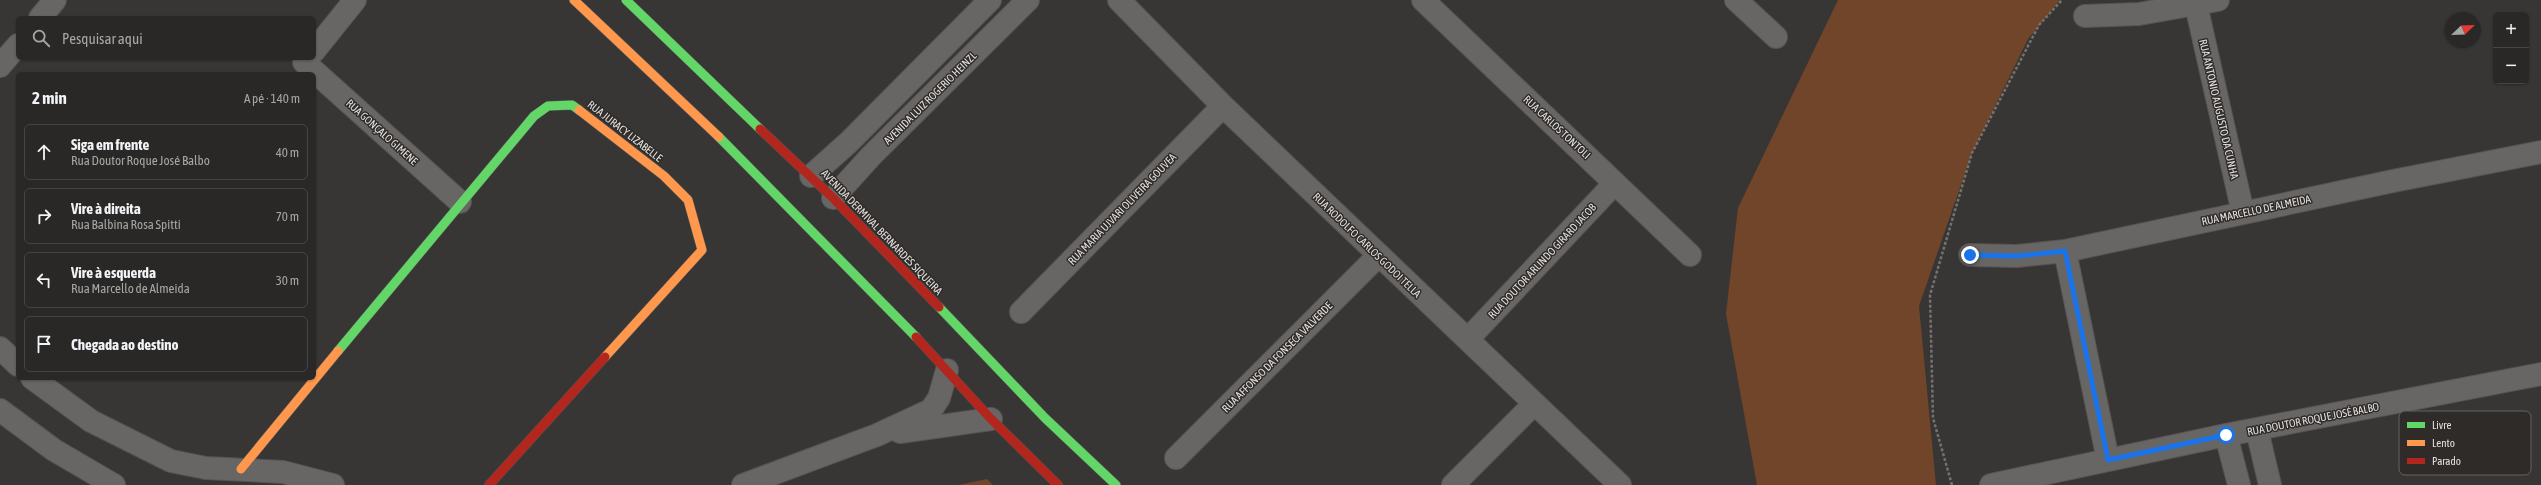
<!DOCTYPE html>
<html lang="pt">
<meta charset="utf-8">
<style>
body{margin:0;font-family:"Asap Condensed",sans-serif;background:#363433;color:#f1f3f6}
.controls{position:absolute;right:12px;top:12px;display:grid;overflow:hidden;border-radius:6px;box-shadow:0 1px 3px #0004}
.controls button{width:36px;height:36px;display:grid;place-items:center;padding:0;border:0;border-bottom:1px solid #464444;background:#2a2827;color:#f1f3f6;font:20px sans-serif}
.compass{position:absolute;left:2445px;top:12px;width:36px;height:36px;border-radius:50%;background:#2a2827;box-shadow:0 1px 3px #0004;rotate:67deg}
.stop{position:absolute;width:12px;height:12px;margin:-9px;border:3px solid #1a73e8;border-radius:50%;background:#fff}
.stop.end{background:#1a73e8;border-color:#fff;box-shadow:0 1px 4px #0008}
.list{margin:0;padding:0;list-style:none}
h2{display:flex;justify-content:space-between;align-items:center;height:52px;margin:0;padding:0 16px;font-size:17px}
h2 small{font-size:13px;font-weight:400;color:#a5a6a7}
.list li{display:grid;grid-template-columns:26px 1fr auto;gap:12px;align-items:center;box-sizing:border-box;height:56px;margin:0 8px 8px;padding:0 8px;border:1px solid #464444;border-radius:6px}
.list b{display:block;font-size:15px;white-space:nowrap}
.list p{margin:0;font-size:13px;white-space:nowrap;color:#a5a6a7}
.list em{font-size:13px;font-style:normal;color:#a5a6a7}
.icon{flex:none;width:22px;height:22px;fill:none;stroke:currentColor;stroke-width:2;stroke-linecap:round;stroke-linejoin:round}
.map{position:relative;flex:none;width:2541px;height:485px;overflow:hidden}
.search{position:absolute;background:#2a2827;box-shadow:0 1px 3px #0004;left:16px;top:16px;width:300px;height:44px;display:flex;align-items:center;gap:10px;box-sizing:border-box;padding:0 14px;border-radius:6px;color:#a5a6a7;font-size:15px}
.panel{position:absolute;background:#2a2827;box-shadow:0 1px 3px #0004;left:16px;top:72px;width:300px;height:308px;border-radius:6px}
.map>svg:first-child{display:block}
.green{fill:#70452a}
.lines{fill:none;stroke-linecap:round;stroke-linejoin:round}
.street-casing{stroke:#565453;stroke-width:24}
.fast-casing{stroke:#565453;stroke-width:10}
.slow-casing{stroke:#565453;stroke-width:10}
.jam-casing{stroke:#565453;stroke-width:10}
.path{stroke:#747271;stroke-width:2.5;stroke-dasharray:3 2;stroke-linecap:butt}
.street{stroke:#686665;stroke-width:22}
.fast{stroke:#63d668;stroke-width:9}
.slow{stroke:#ff974d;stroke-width:9}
.jam{stroke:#b3261e;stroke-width:9}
.route{stroke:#1a73e8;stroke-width:5}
.labels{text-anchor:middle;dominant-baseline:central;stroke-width:3;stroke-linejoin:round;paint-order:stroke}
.street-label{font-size:11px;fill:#e3e1df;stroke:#2f2b29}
.key{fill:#2f2b29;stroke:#656260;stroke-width:1}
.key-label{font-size:11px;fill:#e3e1df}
</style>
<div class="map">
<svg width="2541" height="485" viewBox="0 0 2541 485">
<rect width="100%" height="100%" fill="#383634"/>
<path class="green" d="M1838,0H2060L2028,39L1972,153L1919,306L1936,485H1757L1726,314L1738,208Z
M987,479L993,485H958Z"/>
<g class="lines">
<defs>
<path id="street" d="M1119,0L1223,106L1620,485
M1423,0L1690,255
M1736,0L1776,37
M2196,5L2243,213
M2085,16L2139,14L2218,0
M40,18L55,0
M314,51L355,0
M304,62L460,202
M0,66L18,45
M811,176L849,142L990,0
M833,198L871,156L1028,0
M2065,251L2108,460
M1970,255L2017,256L2065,251L2393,181L2541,152
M1021,312L1223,106
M1468,339L1615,183
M0,348L18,365
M32,378L91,421L171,461L206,468L283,472L333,485
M0,410L54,450L114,485
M2257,430L2270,485
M900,432L991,419
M2226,435L2239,485
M1176,458L1378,256
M743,485L877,435L931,410L939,398L947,370
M1453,485L1534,404
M1991,485L2226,435L2541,374"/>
<path id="fast" d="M626,0L760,129
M719,137L916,337
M939,307L1045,418L1116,485
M338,351L534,116L548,106L572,105L579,110"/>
<path id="slow" d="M574,0L719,137
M579,110L664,176L688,200L702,250L605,357
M241,469L338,351"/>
<path id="jam" d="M760,129L833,198L939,307
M916,337L991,419L1058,485
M489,485L605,357"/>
</defs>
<use href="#street" class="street-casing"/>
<use href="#fast" class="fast-casing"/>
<use href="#slow" class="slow-casing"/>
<use href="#jam" class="jam-casing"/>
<path class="path" d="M1952,485L1933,418L1930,295L1972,153L2039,25L2062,0"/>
<use href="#street" class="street"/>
<use href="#fast" class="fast"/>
<use href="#slow" class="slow"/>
<use href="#jam" class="jam"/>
</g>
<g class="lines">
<path class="route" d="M1970,255L2017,256L2065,251L2108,460L2226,435"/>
</g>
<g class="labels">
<g class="street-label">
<text transform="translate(930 98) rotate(-45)">AVENIDA LUIZ ROGERIO HEINZL</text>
<text transform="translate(2219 109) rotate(77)">RUA ANTONIO AUGUSTO DA CUNHA</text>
<text transform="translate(1557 127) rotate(43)">RUA CARLOS TONTOLI</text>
<text transform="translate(625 131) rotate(38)">RUA JURACY LIZABELLE</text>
<text transform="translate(382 132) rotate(42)">RUA GONÇALO GIMENE</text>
<text transform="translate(1122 209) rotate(-46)">RUA MARIA UJVARI OLIVEIRA GOUVEA</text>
<text transform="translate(2256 210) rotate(-12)">RUA MARCELLO DE ALMEIDA</text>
<text transform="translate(882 232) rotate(46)">AVENIDA DERMIVAL BERNARDES SIQUEIRA</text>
<text transform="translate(1367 245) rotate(44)">RUA RODOLFO CARLOS GODOI TELLA</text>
<text transform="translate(1542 261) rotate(-47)">RUA DOUTOR ARLINDO GIRARD JACOB</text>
<text transform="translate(1277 357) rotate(-45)">RUA AFFONSO DA FONSECA VALVERDE</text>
<text transform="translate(2313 419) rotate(-11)">RUA DOUTOR ROQUE JOSÉ BALBO</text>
</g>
</g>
<rect x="2399" y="411" width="132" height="64" rx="6" class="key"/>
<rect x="2407" y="422" width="18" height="6" fill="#63d668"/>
<rect x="2407" y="440" width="18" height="6" fill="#ff974d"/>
<rect x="2407" y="458" width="18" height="6" fill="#b3261e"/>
<g class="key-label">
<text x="2432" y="429">Livre</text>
<text x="2432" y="447">Lento</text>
<text x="2432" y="465">Parado</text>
</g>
</svg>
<div class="controls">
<button>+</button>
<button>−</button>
</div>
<svg class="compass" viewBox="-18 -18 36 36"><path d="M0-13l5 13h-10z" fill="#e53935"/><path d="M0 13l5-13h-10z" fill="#a5a6a7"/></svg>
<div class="stop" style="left:2226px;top:435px"></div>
<div class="stop end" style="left:1970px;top:255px"></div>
<div class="search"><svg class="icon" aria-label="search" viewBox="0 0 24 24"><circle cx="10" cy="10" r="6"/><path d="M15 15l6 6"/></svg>Pesquisar aqui</div>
<section class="panel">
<h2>2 min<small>A pé · 140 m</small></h2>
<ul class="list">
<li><svg class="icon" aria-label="ahead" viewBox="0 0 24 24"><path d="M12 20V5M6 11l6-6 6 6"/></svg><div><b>Siga em frente</b><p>Rua Doutor Roque José Balbo</p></div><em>40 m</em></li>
<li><svg class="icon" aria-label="right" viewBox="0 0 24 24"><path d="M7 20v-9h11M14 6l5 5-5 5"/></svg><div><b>Vire à direita</b><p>Rua Balbina Rosa Spitti</p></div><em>70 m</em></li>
<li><svg class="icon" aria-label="left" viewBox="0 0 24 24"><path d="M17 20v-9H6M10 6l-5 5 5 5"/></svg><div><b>Vire à esquerda</b><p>Rua Marcello de Almeida</p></div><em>30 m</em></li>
<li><svg class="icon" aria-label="arrive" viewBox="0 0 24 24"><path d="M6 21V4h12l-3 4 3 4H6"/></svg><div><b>Chegada ao destino</b></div></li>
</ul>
</section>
</div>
